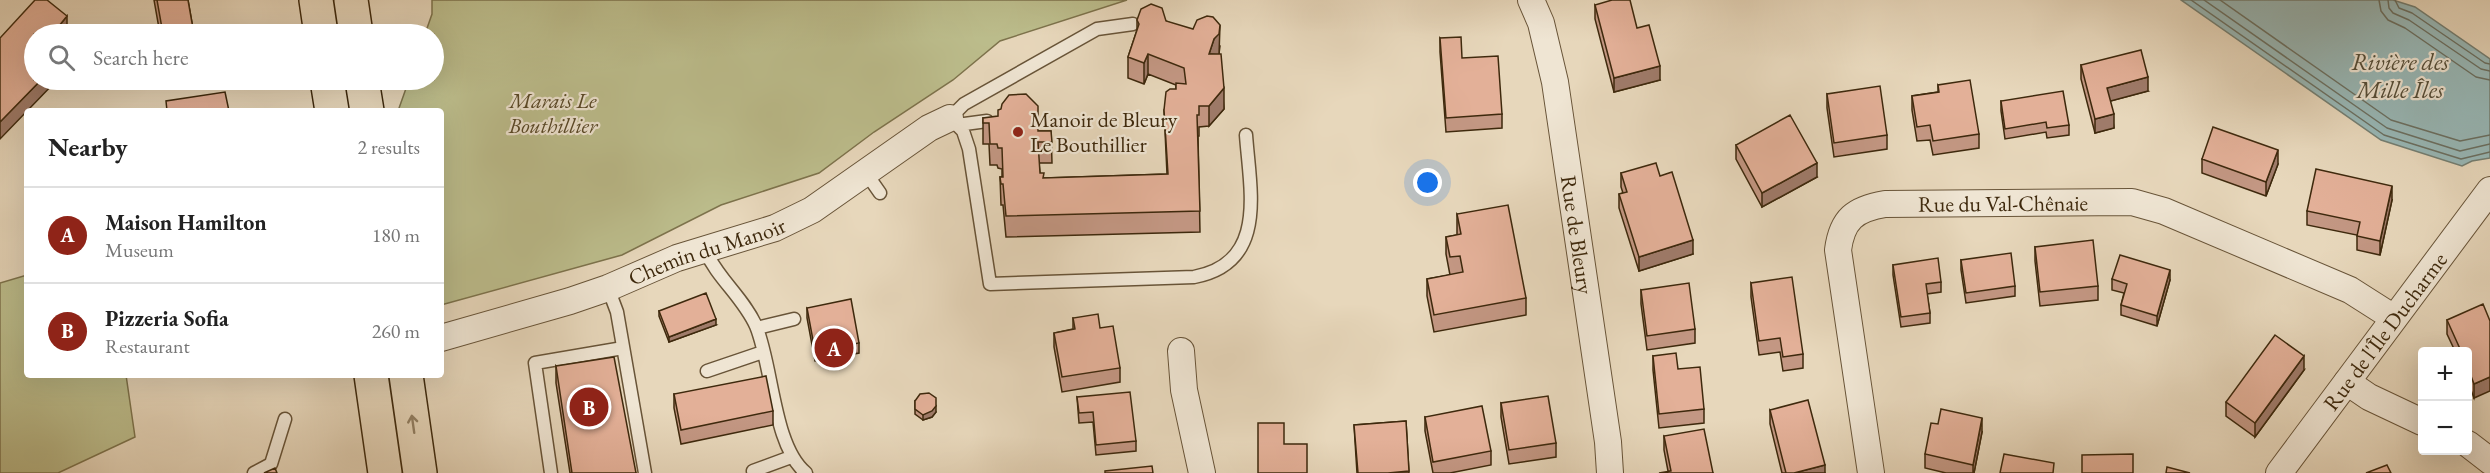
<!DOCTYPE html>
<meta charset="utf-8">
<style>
body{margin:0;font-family:"EB Garamond",serif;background:#f2f2f2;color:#222}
.controls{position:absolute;right:18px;bottom:18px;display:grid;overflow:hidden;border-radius:6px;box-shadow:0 6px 24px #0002}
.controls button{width:54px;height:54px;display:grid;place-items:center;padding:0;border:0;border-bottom:2px solid #e0e0e0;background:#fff;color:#222;font:30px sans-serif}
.you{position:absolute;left:1428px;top:183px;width:21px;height:21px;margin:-15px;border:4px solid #fff;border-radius:50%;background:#1a73e8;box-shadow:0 0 0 9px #1a73e833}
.badge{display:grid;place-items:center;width:39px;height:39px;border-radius:50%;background:#8f2418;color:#fff;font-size:20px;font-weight:700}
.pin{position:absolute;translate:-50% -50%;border:3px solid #fff;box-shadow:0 2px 6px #0006}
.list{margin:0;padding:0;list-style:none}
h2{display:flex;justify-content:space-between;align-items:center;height:78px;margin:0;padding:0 24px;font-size:26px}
h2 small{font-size:20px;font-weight:400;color:#767676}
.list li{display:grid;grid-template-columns:39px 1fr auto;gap:18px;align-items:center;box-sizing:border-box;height:96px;padding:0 24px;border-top:2px solid #e0e0e0}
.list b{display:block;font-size:22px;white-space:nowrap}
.list p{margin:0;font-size:20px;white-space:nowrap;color:#767676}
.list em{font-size:20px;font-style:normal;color:#767676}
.icon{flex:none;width:33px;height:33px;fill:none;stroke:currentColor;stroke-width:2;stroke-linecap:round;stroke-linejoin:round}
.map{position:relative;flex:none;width:2490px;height:473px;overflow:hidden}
.search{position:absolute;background:#fff;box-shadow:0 6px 24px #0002;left:24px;top:24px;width:420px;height:66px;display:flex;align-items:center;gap:15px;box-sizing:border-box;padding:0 21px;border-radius:33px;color:#767676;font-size:22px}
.panel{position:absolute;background:#fff;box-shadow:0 6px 24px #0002;left:24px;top:108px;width:420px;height:270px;border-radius:6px}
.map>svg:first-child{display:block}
.green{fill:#bcbd8c;stroke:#7d734c;stroke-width:1.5}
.water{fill:#98b8b7;stroke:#747f73;stroke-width:1.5}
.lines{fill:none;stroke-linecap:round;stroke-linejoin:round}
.shore{stroke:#6b7062;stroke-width:1.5}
.lane-casing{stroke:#685438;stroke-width:15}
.street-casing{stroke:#685438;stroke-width:28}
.primary-casing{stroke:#3e290d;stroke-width:36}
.lane{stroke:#efe5d3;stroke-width:12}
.street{stroke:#efe5d3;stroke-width:26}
.primary{stroke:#e7d7bb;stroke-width:33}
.wall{fill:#c39783;stroke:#3e290d;stroke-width:1.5}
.shaded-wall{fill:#9f7b6a;stroke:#3e290d;stroke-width:1.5}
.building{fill:#e3b098;stroke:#3e290d;stroke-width:1.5}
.oneway{stroke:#928064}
.poi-dot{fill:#8f2418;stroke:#efe5d3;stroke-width:2}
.labels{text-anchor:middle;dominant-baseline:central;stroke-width:4.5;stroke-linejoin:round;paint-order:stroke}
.park-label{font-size:22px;font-style:italic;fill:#574726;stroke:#efe5d3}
.poi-label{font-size:22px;fill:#3e290d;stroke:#efe5d3;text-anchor:start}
.street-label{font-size:22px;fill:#3e290d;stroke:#efe5d3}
.water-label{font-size:24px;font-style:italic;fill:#544d38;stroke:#efe5d3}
</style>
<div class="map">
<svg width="2490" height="473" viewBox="0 0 2490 473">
<rect width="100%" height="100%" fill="#e7d7bb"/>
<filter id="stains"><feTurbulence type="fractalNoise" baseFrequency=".00333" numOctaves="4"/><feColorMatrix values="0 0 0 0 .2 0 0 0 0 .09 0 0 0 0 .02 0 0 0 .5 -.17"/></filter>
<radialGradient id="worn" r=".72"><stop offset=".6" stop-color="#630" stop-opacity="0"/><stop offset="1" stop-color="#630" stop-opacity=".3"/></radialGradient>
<path class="green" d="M432,0H1127L1000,41L953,80L874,132L819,173L721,205L622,255L441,305V111H398L409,80H434V34H425L432,14Z
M27,275V375H126L135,437L58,473H0V283Z"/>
<path class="water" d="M2181,0H2393L2415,7L2490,59V158L2472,161L2462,166L2381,140Z"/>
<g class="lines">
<path class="shore" d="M2191,0L2384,135L2461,159L2490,152
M2204,0L2387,128L2460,151L2490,144
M2220,0L2391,120L2460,141L2490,135
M2379,0L2381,11L2388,20L2405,28L2476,77L2490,80
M2388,0L2389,8L2393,13L2409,20L2481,69L2490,71
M2395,0L2399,8L2412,13L2485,63L2490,64"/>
<defs>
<path id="lane" d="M1133,24L1097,29L964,104L950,118L963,131L969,149L990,284L1194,277C1268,263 1250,191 1246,135
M957,125L987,121
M866,173L880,193
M705,250C717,278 743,297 756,326C773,367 773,446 806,473
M608,288L617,312L645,473
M757,328L794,319
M707,371L763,352
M753,471L791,457
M254,473L271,464L285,419
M551,473L535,363L623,348"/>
<g id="street">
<path id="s1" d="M1531,0L1541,23L1555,82L1608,442L1610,473"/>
<path id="s2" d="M441,338L570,301L608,288L677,258L775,228L812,210L929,128L950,118"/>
<path d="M1181,351L1184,390L1202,473"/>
<path d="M2347,382L2369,397L2422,422"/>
<path d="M2468,444L2490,461"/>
<path id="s3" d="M1871,473L1838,250C1842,219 1855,209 1885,204L2132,202L2164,211L2350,290L2394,318"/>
<path id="s4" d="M2279,473L2490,190"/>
</g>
<path id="primary" d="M316,0L321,34
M351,0L356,34
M327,80L332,111
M362,80L367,111
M371,375L385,473
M406,375L420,473"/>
</defs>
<use href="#lane" class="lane-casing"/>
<use href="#street" class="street-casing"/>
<use href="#primary" class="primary-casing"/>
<use href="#lane" class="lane"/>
<use href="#street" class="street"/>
<use href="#primary" class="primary"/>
</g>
<path class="wall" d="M154,0H188L194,34H160Z
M1595,5L1660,80L1614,92L1595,19Z
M1137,20L1166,21L1220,46L1219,54L1224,109L1209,126L1199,127V136H1198L1200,232L1006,237L1003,205H1001L1000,177H1002V169L998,168L997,165H990L989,144H983V118L1038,131H1051L1052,163H1039L1040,173L1044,178L1167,174L1164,110L1176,89V85L1148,74L1144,84L1128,78V57L1137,30Z
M1440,38L1502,114V128L1446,132L1440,52Z
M2081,65L2148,91L2110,101L2114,128L2095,133L2081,79Z
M1938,85L1979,134V148L1933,155L1930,140L1917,141L1912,110V96L1938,92Z
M1827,94L1887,135V149L1834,157L1827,108Z
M2001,101L2069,125V135L2047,138L2046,132L2005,139L2001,111Z
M1736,145L1817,177L1762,207L1736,159Z
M2202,159L2278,164L2266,196L2202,173Z
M1621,173L1660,176L1693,254L1639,271L1619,208V194L1623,193L1621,187Z
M2392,200L2380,255L2357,250V235L2307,225V211Z
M1457,214L1526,298V315L1434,332L1427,296V279L1450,275L1446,254V237L1457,235Z
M2035,247L2098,286V300L2040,306L2035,261Z
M1961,260L2015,286V296L1966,303L1961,270Z
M1893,265L1941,282V292L1927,294L1930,313V323L1901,327L1893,275Z
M2112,279L2170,280L2157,326L2121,315V305L2124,293L2112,290Z
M1751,283L1803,354V368L1783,371L1780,352L1759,355L1751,297Z
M1641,290L1695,329V343L1647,350L1641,304Z
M807,308L859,343V353L815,361L807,318Z
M659,311L716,325L669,342L659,316Z
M1073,318L1100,328L1120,368V382L1062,392L1054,347V333L1073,329Z
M2447,320L2490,321L2474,398L2468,382V351H2455L2447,334Z
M1653,356L1678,369L1704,409V423L1659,428L1653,370Z
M556,366L636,473H570L556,383Z
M2304,370L2255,437L2226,416V402Z
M674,394L773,411V425L681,444L674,408Z
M1077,397L1136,441V451L1096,455L1093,422L1079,423Z
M915,401L936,412L932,417L923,420L915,414Z
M1501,403L1556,443V457L1509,464L1501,417Z
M1770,410L1825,473H1782L1770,424Z
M1425,417L1491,451V465L1450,473H1433L1425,431Z
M1406,421L1409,473H1357L1354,425Z
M1982,432L1974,473H1946L1925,468V454Z
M1664,436L1713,473L1668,471L1664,450Z"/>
<path class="shaded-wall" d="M67,16V33L59,26Z
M1220,25L1219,55L1209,54L1214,39Z
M1148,54V74L1144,84V63Z
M1660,66V80L1614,92V78Z
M2148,77V91L2107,102V88Z
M41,80H57L0,139V122Z
M1224,88V109L1209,126V106Z
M2114,114V128L2095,133V119Z
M2278,150V164L2266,196V182Z
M1817,163V177L1762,207V193Z
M2392,186V200L2380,255V241Z
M1693,240V254L1639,271V257Z
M2170,270V280L2157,326V316Z
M716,319V325L669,342V337Z
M2304,356V370L2255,437V423Z
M2490,377V391L2474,398V384Z
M936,406V412L932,417L923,420V415Z
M1982,418V432L1974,473H1973V465Z
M1825,465V473H1794Z"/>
<path class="building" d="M35,0H47L67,16L59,26L68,34H34V80H41L0,122V38Z
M157,0H188L194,34H163Z
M1612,0H1630L1637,28L1649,25L1660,66L1614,78L1595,5Z
M1151,4L1162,8L1166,21L1193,29L1197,20L1207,16L1213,17L1220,25L1219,34L1214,39L1209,54H1221L1224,88L1209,106H1199V115H1197L1200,211L1006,216L1003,184H1001L1000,177H1003L1002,148H998L997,144H990L989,123H983V118L998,116V110L1001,109L1002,104L1009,95L1026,94L1038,106V131H1051L1052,142H1038L1040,173H1044L1043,178L1168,174L1164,110L1166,92L1170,89H1176V83L1186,84L1184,68L1148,54L1144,63L1128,57L1139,24L1137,20L1141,9Z
M1461,37L1462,58L1498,56L1502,114L1446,118L1440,38Z
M2141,50L2148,77L2107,88L2114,114L2095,119L2081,65Z
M1970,80L1979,134L1933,141L1930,125L1917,127L1912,96L1939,92L1938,85Z
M1880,86L1887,135L1834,143L1827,94Z
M2063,91L2069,125L2047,128L2046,122L2005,129L2001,101Z
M225,92L229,111H167L166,101Z
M1790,115L1817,163L1762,193L1736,145Z
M2213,127L2278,150L2266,182L2202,159Z
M1656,163L1660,176L1672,172L1693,240L1639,257L1619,194L1627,192L1621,173Z
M2316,169L2392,186L2380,241L2357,236L2360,222L2307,211Z
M1508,205L1526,298L1434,315L1427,279L1463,272L1460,256L1450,257L1446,237L1461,234L1457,214Z
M2093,240L2098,286L2040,292L2035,247Z
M2011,253L2015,286L1966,293L1961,260Z
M2120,255L2170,270L2157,316L2121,305L2127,284L2112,279Z
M1938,258L1941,282L1926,284L1930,313L1901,317L1893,265Z
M1792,277L1803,354L1783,357L1780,338L1759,341L1751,283Z
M1689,283L1695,329L1647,336L1641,290Z
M706,293L716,319L669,337L659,311Z
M851,299L859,343L815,351L807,308Z
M2483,304L2490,321V377L2474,384L2468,368V351H2461L2447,320Z
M1098,314L1100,328L1113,326L1120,368L1062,377L1054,333L1075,329L1073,318Z
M2275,335L2304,356L2255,423L2226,402Z
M1676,353L1678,369L1700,367L1704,409L1659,414L1653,356Z
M614,357L636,473H572L556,366Z
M766,376L773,411L681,430L674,394Z
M1130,392L1136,441L1096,445L1093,412L1079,413L1077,397Z
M929,393L936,398V406L932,411L923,415L915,409V401L920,394Z
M1548,396L1556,443L1509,450L1501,403Z
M1808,400L1825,465L1794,473H1786L1770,410Z
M1482,406L1491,451L1433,462L1425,417Z
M1941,409L1982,418L1973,465L1925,454L1931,423L1938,424Z
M1406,421L1409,471L1388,473H1358L1354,425Z
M1258,423H1284V444H1307V473H1258Z
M1704,429L1713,473H1659L1671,471L1664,436Z
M2004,454L2054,463L2053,473H2000Z
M2133,454V473H2082V455Z
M2387,465L2391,473H2366Z
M1152,466L1153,473H1105V471Z
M2167,467L2190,473H2166Z
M275,468L277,473H264Z"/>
<defs><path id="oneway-shaft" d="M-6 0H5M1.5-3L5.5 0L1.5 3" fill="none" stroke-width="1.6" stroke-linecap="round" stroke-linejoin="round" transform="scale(1.5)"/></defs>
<use class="oneway" href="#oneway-shaft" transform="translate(413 424) rotate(-98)"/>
<circle class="poi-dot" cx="1018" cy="132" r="6"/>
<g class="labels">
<g class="park-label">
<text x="553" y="100">Marais Le<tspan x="553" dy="25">Bouthillier</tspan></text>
</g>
<g class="poi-label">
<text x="1030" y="119">Manoir de Bleury<tspan x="1030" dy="25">Le Bouthillier</tspan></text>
</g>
<g class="street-label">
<text stroke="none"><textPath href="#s3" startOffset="416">Rue du Val-Chênaie</textPath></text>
<text stroke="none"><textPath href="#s1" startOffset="240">Rue de Bleury</textPath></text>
<text stroke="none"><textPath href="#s2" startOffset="280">Chemin du Manoir</textPath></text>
<text stroke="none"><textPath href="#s4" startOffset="177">Rue de l'Île Ducharme</textPath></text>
</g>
<g class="water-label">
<text x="2400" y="61">Rivière des<tspan x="2400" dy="28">Mille Îles</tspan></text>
</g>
</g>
<rect width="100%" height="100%" filter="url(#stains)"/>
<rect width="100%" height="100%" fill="url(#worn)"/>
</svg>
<div class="controls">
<button>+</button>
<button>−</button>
</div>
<div class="you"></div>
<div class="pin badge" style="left:834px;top:348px">A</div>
<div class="pin badge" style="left:589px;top:407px">B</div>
<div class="search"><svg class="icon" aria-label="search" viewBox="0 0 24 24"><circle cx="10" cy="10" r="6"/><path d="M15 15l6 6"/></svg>Search here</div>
<section class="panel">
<h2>Nearby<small>2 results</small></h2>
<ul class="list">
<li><span class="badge">A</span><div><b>Maison Hamilton</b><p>Museum</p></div><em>180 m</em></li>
<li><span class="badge">B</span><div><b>Pizzeria Sofia</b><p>Restaurant</p></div><em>260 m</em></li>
</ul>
</section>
</div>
